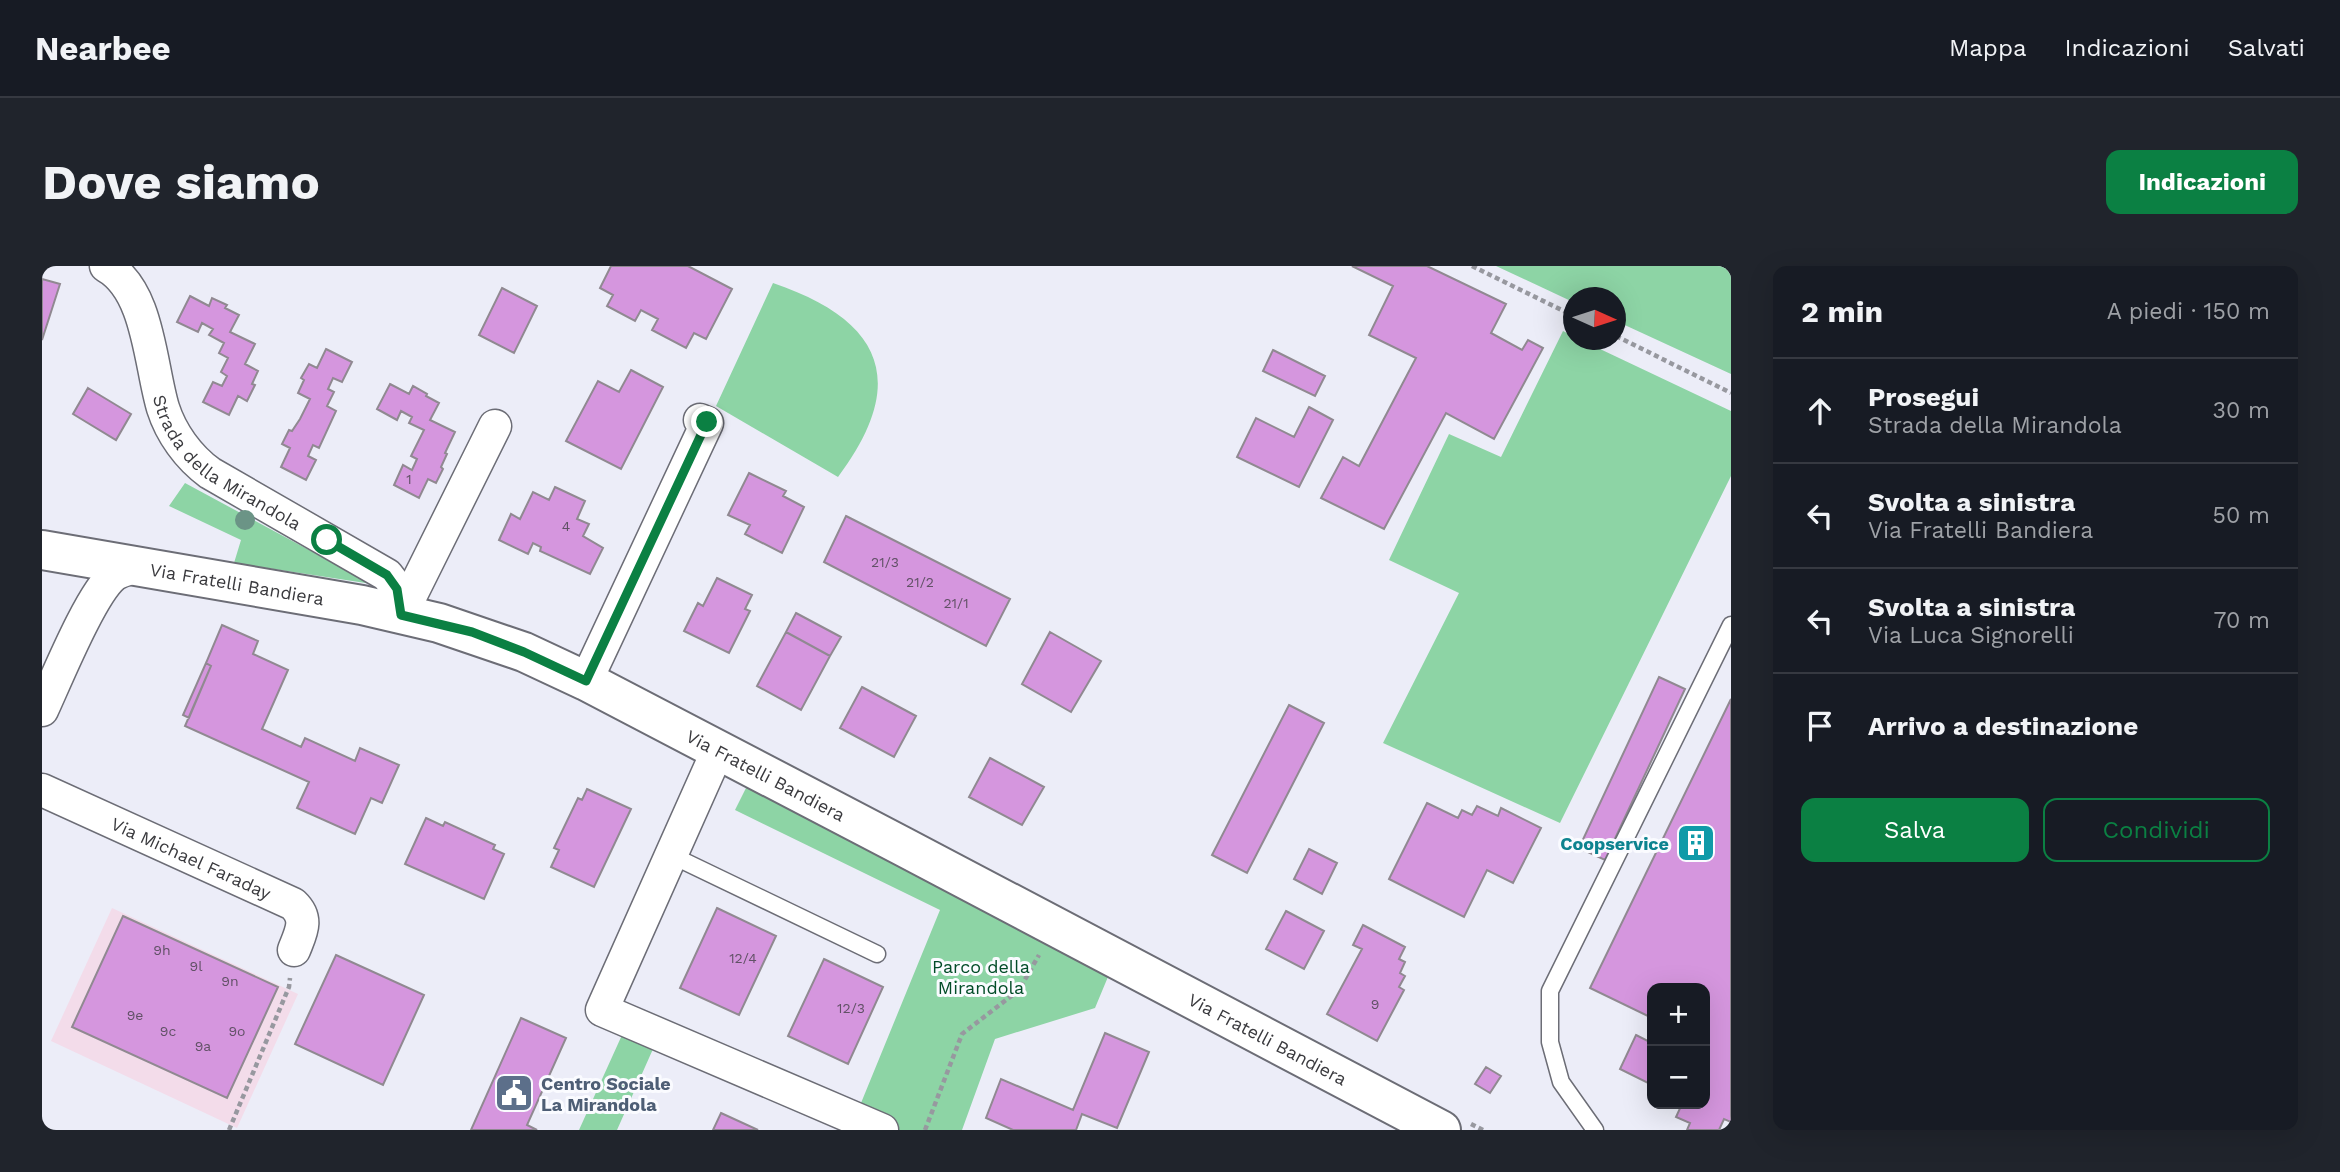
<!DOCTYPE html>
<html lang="it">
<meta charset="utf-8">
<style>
body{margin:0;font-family:"Work Sans",sans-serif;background:#20242c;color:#f1f3f6}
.controls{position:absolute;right:21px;bottom:21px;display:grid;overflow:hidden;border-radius:14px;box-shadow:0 7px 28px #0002}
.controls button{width:63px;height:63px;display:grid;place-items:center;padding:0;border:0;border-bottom:2px solid #363941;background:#171b24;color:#f1f3f6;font:35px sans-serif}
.compass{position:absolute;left:1521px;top:21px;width:63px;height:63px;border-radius:50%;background:#171b24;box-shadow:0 7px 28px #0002;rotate:93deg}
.stop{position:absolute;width:21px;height:21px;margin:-16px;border:5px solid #0b8043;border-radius:50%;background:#fff}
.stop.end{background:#0b8043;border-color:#fff;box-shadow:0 2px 7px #0008}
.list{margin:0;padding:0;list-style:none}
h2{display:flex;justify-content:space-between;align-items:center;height:91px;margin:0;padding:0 28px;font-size:30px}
h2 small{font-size:23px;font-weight:400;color:#9ea1a6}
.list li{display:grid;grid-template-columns:46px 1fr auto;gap:21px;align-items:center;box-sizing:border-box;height:105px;padding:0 28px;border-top:2px solid #363941}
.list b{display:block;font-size:26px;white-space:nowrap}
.list p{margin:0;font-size:23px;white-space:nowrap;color:#9ea1a6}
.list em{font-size:23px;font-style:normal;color:#9ea1a6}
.actions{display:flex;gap:14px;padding:21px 28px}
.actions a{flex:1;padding:16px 0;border:2px solid #0b8043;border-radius:14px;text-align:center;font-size:24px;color:#0b8043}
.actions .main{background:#0b8043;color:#fff}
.icon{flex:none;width:38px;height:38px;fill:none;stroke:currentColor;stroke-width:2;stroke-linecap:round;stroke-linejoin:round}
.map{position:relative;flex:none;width:1689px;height:864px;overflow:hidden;border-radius:14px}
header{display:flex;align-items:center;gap:42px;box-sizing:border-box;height:98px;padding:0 35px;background:#171b24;border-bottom:2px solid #363941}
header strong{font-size:33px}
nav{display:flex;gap:38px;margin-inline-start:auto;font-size:24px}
.intro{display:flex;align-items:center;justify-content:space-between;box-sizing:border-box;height:168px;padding:0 42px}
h1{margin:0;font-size:49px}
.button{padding:18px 32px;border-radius:14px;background:#0b8043;color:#fff;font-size:24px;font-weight:700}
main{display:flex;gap:42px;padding:0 42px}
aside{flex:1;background:#171b24;border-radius:14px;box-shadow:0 7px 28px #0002}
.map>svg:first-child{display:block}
.commercial{fill:#f3dcea}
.green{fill:#8dd4a5}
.building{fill:#d596de;stroke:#908991;stroke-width:2}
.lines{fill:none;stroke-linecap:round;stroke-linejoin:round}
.service-casing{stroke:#6c6d76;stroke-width:19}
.minor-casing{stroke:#6c6d76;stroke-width:35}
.tertiary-casing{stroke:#6c6d76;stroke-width:42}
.path{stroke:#97989f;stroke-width:4.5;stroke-dasharray:5 3.5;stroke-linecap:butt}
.service{stroke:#fff;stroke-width:16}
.minor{stroke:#fff;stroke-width:32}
.tertiary{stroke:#fff;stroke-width:38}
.tree{fill:#6b9486}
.route{stroke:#0b8043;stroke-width:9}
.labels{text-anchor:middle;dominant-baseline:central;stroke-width:6;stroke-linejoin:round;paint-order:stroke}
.number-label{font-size:14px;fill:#615166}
.street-label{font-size:18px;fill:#3a3a3e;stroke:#fafbff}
.culture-label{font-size:18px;font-weight:bold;fill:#0d838f;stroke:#fafbff;text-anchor:end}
.park-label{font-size:18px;fill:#024c28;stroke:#fafbff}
.service-label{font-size:18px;font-weight:bold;fill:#4e5e75;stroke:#fafbff;text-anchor:start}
</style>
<header>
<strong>Nearbee</strong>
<nav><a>Mappa</a><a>Indicazioni</a><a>Salvati</a></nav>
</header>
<div class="intro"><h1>Dove siamo</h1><a class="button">Indicazioni</a></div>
<main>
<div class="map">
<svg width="1689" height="864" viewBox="0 0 1689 864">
<rect width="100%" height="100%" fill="#ecedf8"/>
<path class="commercial" d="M70,642L256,728L195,862L9,775Z"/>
<path class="green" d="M1454,0H1689V108L1574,55V32H1532L1531,36Z
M731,17C840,54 868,115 796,211L674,140Z
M1521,65L1531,70L1532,74H1539L1689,145V210L1518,557L1341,477L1417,327L1347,294L1407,168L1459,191Z
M143,217L330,318L192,297L199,274L127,240Z
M706,518L1068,706L1053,742L953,773L920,864H831L819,837L898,644L693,544Z
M580,769L611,783L575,864H537Z"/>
<path class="building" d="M569,0H646L690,23L664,73L652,67L644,82L610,64L616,53L599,44L593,55L565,40L571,29L558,22Z
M1310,0H1385L1464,38L1449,67L1480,84L1486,74L1501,82L1452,173L1404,147L1342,263L1279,232L1301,191L1317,200L1374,92L1327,69L1351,20Z
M0,13L18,18L0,74Z
M460,22L495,40L472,87L437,69Z
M148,30L167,40L170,32L185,39L183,42L197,49L188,66L213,78L203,98L216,105L210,118L213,119L205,135L196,130L187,149L161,136L171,116L180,120L185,110L179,106L186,92L177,87L182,77L167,69L171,63L160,57L156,66L135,56Z
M284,83L310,96L300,116L291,112L286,123L292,126L285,140L294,145L277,182L271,179L266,190L274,194L264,214L239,201L248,182L240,178L247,164L250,165L258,153L268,133L256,127L262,114L259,112L267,98L275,102Z
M1231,84L1283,110L1273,130L1221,105Z
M589,104L621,121L579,203L524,175L556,115L577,126Z
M348,118L367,128L371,120L385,128L384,130L397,137L388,154L413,166L403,187L405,188L399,201L401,203L394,217L386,213L377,232L352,219L361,199L370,204L375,193L369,190L382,164L367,157L370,151L359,145L355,154L335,143Z
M46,122L89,148L74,174L31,148Z
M1267,141L1291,154L1257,221L1195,191L1214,152L1252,171Z
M707,207L744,225L741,230L762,241L740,287L703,268L708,259L686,249Z
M513,221L543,235L535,253L547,258L541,270L561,282L548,308L498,285L499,281L491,277L486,288L457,274L469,248L478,253L491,226L507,234Z
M804,250L968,333L944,380L782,296Z
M675,312L710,329L703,343L708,345L687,387L642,365L656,337L661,340Z
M754,347L799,371L788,390L744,366Z
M180,359L216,375L211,388L246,404L220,463L259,481L263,472L313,495L318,482L357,499L340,537L329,532L313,568L255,542L267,516L143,460L169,400L164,397Z
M744,366L788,390L759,444L715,420Z
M1008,366L1059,395L1029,446L980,418Z
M164,397L169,400L147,452L141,449Z
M1617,411L1643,423L1563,594L1537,582Z
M820,421L874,450L852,491L798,462Z
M1689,433V856L1682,853L1677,864H1645L1648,857L1634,851L1640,838H1663V722H1610V752L1548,722Z
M1247,439L1282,457L1205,607L1170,589Z
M948,492L1002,521L980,559L927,531Z
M545,523L589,543L552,621L509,601L517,584L512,582L536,532L540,534Z
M1385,537L1416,552L1420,544L1430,549L1435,540L1456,550L1459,542L1499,562L1471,617L1445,604L1422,651L1347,613Z
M384,552L401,560L403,556L453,579L451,583L462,588L442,633L363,598Z
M1267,583L1295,597L1280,628L1252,613Z
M675,642L734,670L697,749L638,722Z
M1244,645L1282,665L1262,703L1224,683Z
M81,650L236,721L185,832L30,761Z
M1321,659L1363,681L1357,693L1363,696L1358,707L1363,710L1357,721L1362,724L1335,775L1285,748L1320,683L1311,679Z
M294,689L382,729L341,819L253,778Z
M782,693L841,721L806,798L746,770Z
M479,752L524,772L485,859L495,864H429Z
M1063,767L1107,786L1075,862L1040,848L1034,864H971L944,852L959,813L1031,844Z
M1594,769L1610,777V819L1578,803Z
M1444,801L1459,810L1448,827L1433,818Z
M679,847L716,864H671Z"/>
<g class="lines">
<defs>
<path id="service" d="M629,589L835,688
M1553,864L1519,816L1508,776V725L1689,359"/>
<g id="minor">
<path id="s1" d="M64,0C107,24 108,99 121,142C129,167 146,191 168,207L345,309L355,322L359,349"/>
<path d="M359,349L453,160"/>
<path d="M544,415L665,157L658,154"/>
<path d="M0,444C14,414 49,327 72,309C78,305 86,303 92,301"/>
<path d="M676,484L560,744L840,864"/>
<path id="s2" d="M0,524L251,638C267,653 259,666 252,684"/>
</g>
<g id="tertiary">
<path id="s3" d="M0,284L320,339L397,357L482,386L544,415L860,580L1399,864"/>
</g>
</defs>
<use href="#service" class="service-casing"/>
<use href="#minor" class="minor-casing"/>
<use href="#tertiary" class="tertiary-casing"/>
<path class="path" d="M1430,0L1532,50
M1574,70L1689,127
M1429,858L1441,864
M187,864L247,721L248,712
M883,864L920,768L977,724L997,689"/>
<use href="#service" class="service"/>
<use href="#minor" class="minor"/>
<use href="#tertiary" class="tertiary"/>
</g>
<circle class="tree" cx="203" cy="254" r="10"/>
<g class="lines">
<path class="route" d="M285,274L345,309L355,323L359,349L430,366L482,386L544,415L665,156"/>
</g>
<defs>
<symbol id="building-square" viewBox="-11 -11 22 22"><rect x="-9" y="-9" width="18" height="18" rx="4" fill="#0f9aa8" stroke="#fafbff"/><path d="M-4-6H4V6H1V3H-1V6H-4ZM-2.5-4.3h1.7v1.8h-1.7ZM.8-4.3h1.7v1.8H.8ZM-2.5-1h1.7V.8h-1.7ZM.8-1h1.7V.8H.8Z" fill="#fff"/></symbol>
<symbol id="civic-square" viewBox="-11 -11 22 22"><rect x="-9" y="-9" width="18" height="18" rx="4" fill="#5c6f8a" stroke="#fafbff"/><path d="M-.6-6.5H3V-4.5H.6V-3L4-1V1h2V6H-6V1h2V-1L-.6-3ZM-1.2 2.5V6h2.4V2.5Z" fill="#fff"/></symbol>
</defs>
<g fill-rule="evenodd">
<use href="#building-square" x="1632" y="555" width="44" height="44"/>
<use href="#civic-square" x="450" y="805" width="44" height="44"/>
</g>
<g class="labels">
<g class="number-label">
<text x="367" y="213">1</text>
<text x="524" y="260">4</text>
<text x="843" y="296">21/3</text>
<text x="878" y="316">21/2</text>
<text x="914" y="337">21/1</text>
<text x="120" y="684">9h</text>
<text x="701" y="692">12/4</text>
<text x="154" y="700">9l</text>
<text x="188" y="715">9n</text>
<text x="1333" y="738">9</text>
<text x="809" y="742">12/3</text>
<text x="93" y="749">9e</text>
<text x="126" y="765">9c</text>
<text x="195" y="765">9o</text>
<text x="161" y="780">9a</text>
</g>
<g class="street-label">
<text stroke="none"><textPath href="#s1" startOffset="243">Strada della Mirandola</textPath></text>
<text stroke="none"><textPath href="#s3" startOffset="198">Via Fratelli Bandiera</textPath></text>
<text stroke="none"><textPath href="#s3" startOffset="765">Via Fratelli Bandiera</textPath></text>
<text stroke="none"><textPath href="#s2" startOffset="164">Via Michael Faraday</textPath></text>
<text stroke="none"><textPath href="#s3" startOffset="1332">Via Fratelli Bandiera</textPath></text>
</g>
<g class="culture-label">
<text x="1627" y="577">Coopservice</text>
</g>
<g class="park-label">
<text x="939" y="700">Parco della<tspan x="939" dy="21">Mirandola</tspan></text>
</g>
<g class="service-label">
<text x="499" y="817">Centro Sociale<tspan x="499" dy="21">La Mirandola</tspan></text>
</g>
</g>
</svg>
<div class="controls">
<button>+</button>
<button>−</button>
</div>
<svg class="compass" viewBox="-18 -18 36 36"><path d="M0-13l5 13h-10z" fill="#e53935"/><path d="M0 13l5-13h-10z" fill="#9ea1a6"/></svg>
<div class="stop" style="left:285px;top:274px"></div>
<div class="stop end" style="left:665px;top:156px"></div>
</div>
<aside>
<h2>2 min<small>A piedi · 150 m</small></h2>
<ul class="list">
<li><svg class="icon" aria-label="ahead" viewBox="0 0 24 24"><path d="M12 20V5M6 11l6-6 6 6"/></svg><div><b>Prosegui</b><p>Strada della Mirandola</p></div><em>30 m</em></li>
<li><svg class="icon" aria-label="left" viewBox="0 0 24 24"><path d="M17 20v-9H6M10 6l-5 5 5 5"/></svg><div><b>Svolta a sinistra</b><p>Via Fratelli Bandiera</p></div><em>50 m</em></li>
<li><svg class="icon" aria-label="left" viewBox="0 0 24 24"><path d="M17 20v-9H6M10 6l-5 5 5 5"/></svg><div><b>Svolta a sinistra</b><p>Via Luca Signorelli</p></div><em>70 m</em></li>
<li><svg class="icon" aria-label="arrive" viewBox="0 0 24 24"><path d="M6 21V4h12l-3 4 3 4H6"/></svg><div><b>Arrivo a destinazione</b></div></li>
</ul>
<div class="actions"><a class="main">Salva</a><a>Condividi</a></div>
</aside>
</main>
